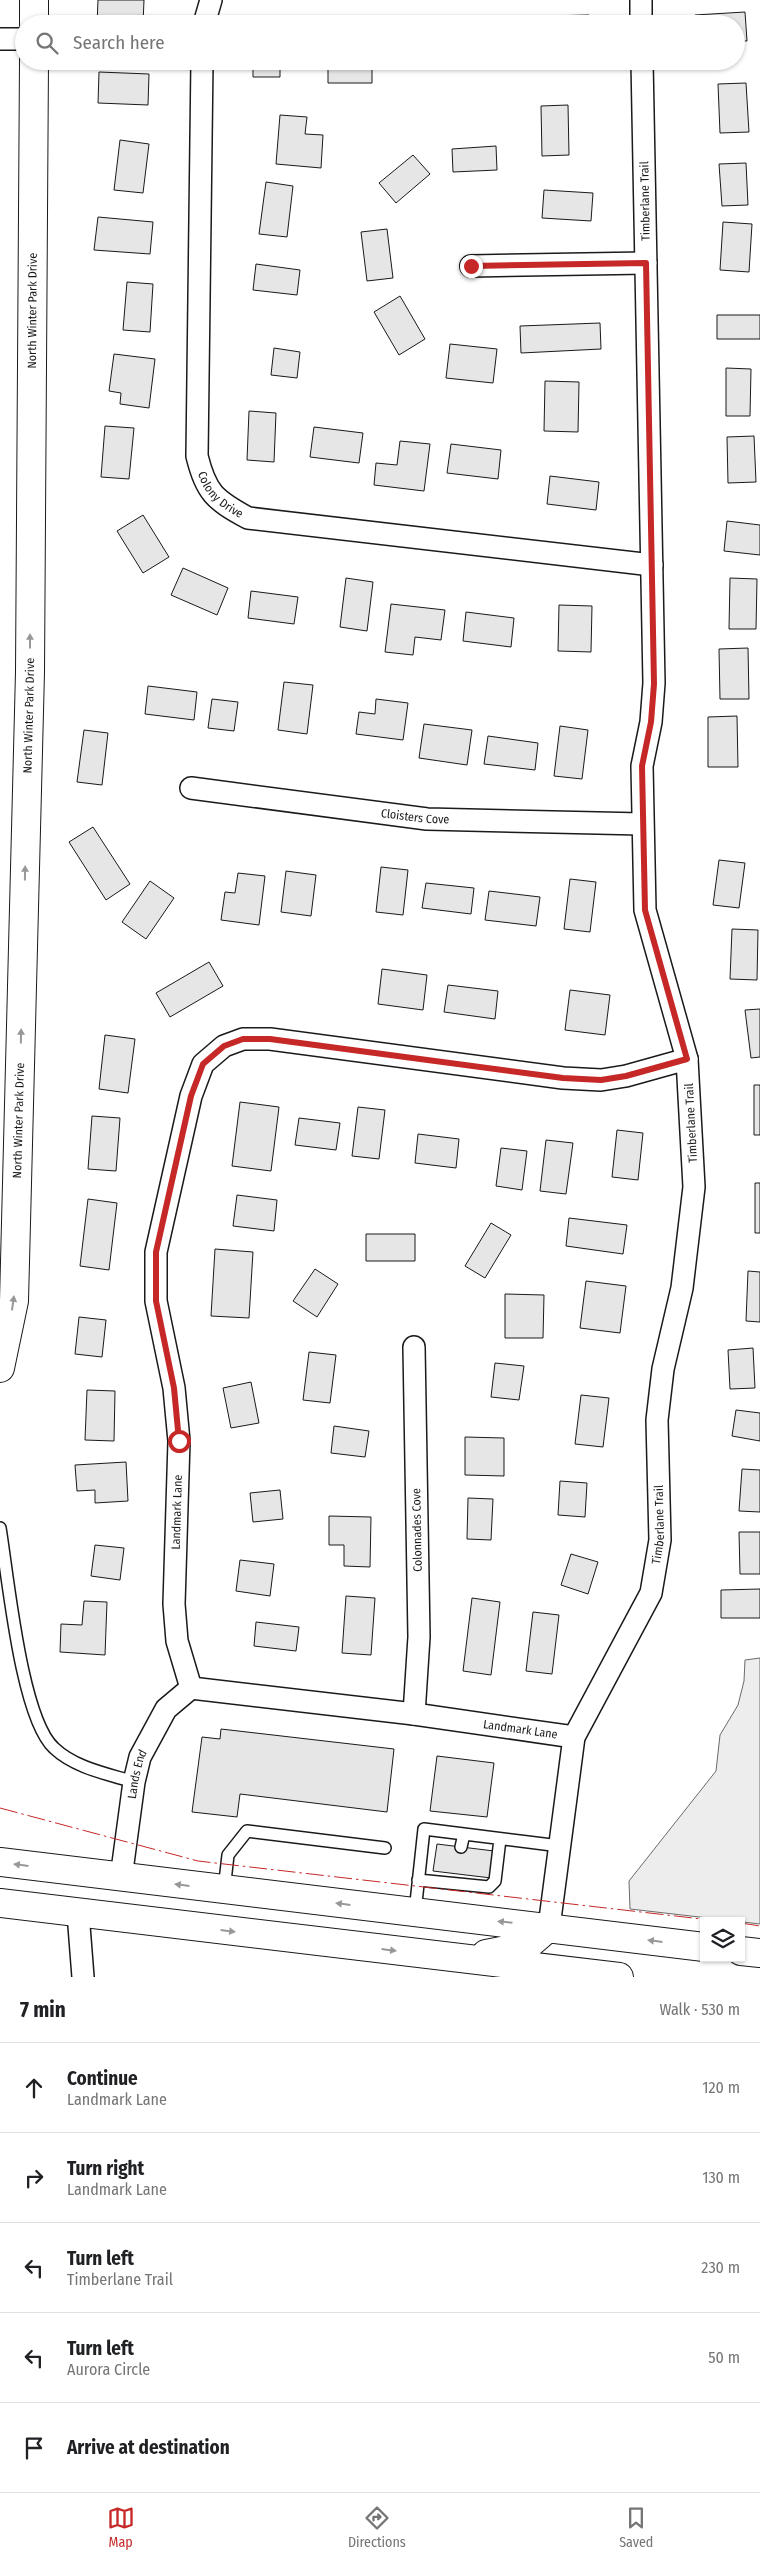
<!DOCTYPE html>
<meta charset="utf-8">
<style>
body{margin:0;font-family:"Fira Sans Condensed",sans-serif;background:#f2f2f2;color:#202124}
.controls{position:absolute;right:15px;bottom:15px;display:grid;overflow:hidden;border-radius:0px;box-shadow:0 1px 4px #0004}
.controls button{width:45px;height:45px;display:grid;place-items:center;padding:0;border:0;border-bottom:1px solid #e0e0e0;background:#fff;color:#202124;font:25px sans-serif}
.stop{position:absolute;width:15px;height:15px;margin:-11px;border:4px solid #c62828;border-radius:50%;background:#fff}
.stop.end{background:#c62828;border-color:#fff;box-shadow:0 1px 5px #0008}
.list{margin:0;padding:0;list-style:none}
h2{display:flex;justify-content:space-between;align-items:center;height:65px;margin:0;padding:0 20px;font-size:21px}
h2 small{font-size:16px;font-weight:400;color:#757577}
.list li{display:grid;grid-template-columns:32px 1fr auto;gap:15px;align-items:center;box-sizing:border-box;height:90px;padding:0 20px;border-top:1px solid #e0e0e0}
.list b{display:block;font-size:19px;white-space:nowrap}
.list p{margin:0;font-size:16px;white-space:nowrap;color:#757577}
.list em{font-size:16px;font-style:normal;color:#757577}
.icon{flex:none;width:28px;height:28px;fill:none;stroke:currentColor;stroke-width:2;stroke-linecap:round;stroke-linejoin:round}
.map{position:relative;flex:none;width:760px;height:1977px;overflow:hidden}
.search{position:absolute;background:#fff;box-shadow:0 1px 4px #0004;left:15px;right:15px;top:15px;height:55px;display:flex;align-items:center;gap:12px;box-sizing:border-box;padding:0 18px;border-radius:28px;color:#757577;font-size:19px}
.sheet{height:515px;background:#fff}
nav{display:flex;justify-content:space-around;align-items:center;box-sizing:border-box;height:70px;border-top:1px solid #e0e0e0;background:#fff;font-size:14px;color:#757577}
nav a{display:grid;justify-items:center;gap:2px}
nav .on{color:#c62828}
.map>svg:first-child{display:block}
.built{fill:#ededed;stroke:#6a6a6a}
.building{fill:#e6e6e6;stroke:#1a1a1a}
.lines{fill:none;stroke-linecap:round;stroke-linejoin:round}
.lane-casing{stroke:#1a1a1a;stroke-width:14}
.street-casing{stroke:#1a1a1a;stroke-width:24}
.secondary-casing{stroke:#1a1a1a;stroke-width:30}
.primary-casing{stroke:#1a1a1a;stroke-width:30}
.lane{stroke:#fff;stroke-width:11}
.street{stroke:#fff;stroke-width:21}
.secondary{stroke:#fff;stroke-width:28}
.primary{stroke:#fff;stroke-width:28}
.power{stroke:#c62828;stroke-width:1;stroke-dasharray:18 4 2.5 4;stroke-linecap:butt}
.oneway{fill:#989898}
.route{stroke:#c62828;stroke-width:6}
.labels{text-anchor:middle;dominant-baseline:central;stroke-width:4;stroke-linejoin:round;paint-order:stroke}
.street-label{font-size:12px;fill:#1a1a1a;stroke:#fff}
</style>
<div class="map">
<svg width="760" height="1977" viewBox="0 0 760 1977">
<rect width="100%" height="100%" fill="#fff"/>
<path class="built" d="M760,1658V1924L630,1909L629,1881L716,1771L720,1735L738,1705L744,1681L745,1660Z"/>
<path class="building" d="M98,0H144L143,24H97Z
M745,12L747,41H736V24H695V15Z
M589,15V24H545V16Z
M398,19L423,20V24H398Z
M253,61H280V77H253Z
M328,61H372V83H328Z
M397,61H422V69H397Z
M569,61H590V65L569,66Z
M99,72L149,74L148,105L98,103Z
M746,83L749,132L720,133L718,84Z
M568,105L569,155L542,156L541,106Z
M280,115L307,117L305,134L323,135L321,168L276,164Z
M120,140L149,144L143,193L114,190Z
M496,146L497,170L453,172L452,149Z
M413,155L430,174L396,203L379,183Z
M746,163L748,205L722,206L719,164Z
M266,182L293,186L287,237L259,234Z
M544,190L593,193L591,221L542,218Z
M98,217L153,222L150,254L94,250Z
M723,222L752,224L749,272L720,270Z
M387,229L393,278L367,281L361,232Z
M256,264L300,270L297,295L253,290Z
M127,282L153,284L150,332L123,330Z
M400,296L425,339L399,355L374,312Z
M717,315H760V339H717Z
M600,323L601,349L521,353L520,326Z
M450,344L497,349L493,383L446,378Z
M274,348L300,352L297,378L271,375Z
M114,354L155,359L149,408L120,404L121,393L109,391Z
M726,368L751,369L750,416H726Z
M545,381L579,382L578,432L544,431Z
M249,411L276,413L274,462L247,460Z
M105,426L134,428L129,479L101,477Z
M314,427L363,433L359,463L310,457Z
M754,436L756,482L728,483L727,437Z
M400,441L430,444L424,491L374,485L376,463L397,465Z
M451,444L501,450L498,479L447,473Z
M550,476L599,482L596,510L547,504Z
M143,515L169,557L143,573L117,531Z
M727,521L760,525V555L724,551Z
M183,568L228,588L217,615L171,595Z
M346,578L373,582L367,631L340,627Z
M730,578L757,579L756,629H729Z
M251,591L298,597L294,624L248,618Z
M391,604L445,610L441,640L415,637L413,655L385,652Z
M559,605L592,606L591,652L558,651Z
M466,612L514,618L511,647L463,641Z
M748,648L749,699H720L719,649Z
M284,682L313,685L307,734L278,730Z
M148,686L197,692L194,720L145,714Z
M212,699L238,702L234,731L208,728Z
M376,699L408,703L403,740L356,734L359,712L375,714Z
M737,716L738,767H708V717Z
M424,724L472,730L467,765L419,758Z
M560,726L588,730L582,779L554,776Z
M84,730L108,733L102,785L77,782Z
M488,736L538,743L535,770L484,764Z
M93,827L130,884L106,900L69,842Z
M719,860L745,863L739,908L713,905Z
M381,867L408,870L403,915L376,912Z
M286,871L316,875L311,916L281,912Z
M238,873L265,876L259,925L221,920L225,892L235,893Z
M570,879L596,882L590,932L564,929Z
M150,881L174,898L146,939L122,922Z
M426,883L474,888L471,914L422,908Z
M489,891L540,897L536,926L485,920Z
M732,929L758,930L757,980L730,979Z
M209,962L223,986L170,1017L156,993Z
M382,969L427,975L423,1010L378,1004Z
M448,985L498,991L495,1019L444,1012Z
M570,990L610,995L605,1035L565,1030Z
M760,1009V1057L751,1058L745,1010Z
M105,1035L135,1039L128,1093L99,1089Z
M754,1085H760V1135H754Z
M240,1102L279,1107L271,1171L232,1166Z
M358,1107L385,1110L379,1159L352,1156Z
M92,1116L120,1118L116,1171L88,1169Z
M299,1118L340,1123L336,1150L295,1145Z
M617,1130L643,1133L638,1180L612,1177Z
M418,1134L459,1139L456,1168L415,1163Z
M546,1140L573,1143L566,1194L540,1191Z
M501,1148L527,1151L522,1190L496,1186Z
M755,1183H760V1233H755Z
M237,1195L277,1200L274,1231L233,1226Z
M88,1199L117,1203L109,1270L80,1266Z
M569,1218L627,1225L623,1254L566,1246Z
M491,1223L511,1235L485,1278L465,1266Z
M366,1234H415V1261H366Z
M215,1249L253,1252L249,1318L211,1316Z
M315,1269L338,1284L317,1317L293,1301Z
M748,1271L760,1272V1322L746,1321Z
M586,1281L626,1286L620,1333L580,1328Z
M505,1294L544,1295L543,1338H505Z
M79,1317L106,1320L102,1357L75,1354Z
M753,1348L755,1388L730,1389L728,1350Z
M309,1352L336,1355L330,1403L303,1400Z
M495,1363L524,1366L519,1400L491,1397Z
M251,1382L259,1423L231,1428L223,1388Z
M87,1390L115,1391L114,1441L85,1440Z
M581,1395L609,1398L603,1447L575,1444Z
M736,1410L760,1413V1441L732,1436Z
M334,1426L369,1431L365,1457L331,1453Z
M465,1437L504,1438V1476L465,1475Z
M126,1462L128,1501L95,1503V1490L77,1491L75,1465Z
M742,1469L760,1470V1512L739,1511Z
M560,1481L587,1483L585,1517L558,1515Z
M280,1490L283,1519L253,1522L250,1493Z
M468,1498L493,1499L491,1540L467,1539Z
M329,1516L371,1517L370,1567L344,1566V1545H329Z
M739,1532H760V1574H740Z
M95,1545L124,1548L120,1580L91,1576Z
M571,1554L598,1562L588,1594L561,1585Z
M240,1560L274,1564L270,1596L236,1591Z
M760,1589V1618H721V1590Z
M346,1596L375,1598L371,1655L342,1653Z
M472,1598L500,1602L491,1675L463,1671Z
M84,1601L107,1602L105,1655L60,1652L61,1624L82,1625Z
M533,1612L559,1615L552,1674L526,1671Z
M256,1622L299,1627L296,1651L254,1646Z
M221,1729L394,1749L387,1812L240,1794L237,1817L192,1812L202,1737L220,1739Z
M437,1756L494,1763L487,1817L430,1811Z
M437,1844L494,1851L491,1878L433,1871Z"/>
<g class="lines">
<defs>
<path id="lane" d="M0,1528C8,1576 21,1718 54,1748C75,1768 108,1774 134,1782
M461,1847L464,1834
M418,1880L489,1887L495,1881L500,1839
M224,1890L228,1855L247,1831L385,1848
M415,1912L424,1829L560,1846"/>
<g id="street">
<path d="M641,0V24"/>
<path d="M204,24L211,0"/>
<path d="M0,39H24"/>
<path id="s1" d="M202,61L197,456C206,493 215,500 248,518L652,565"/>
<path d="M471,266L646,263"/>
<path id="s2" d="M191,788L427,819L642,824"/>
<path id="s3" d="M191,1688L177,1641L174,1604L179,1441L174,1388L156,1301V1252L191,1096L203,1064L224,1046L243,1039H270L563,1078L601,1080L626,1076L687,1059"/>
<path id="s4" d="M191,1688L414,1714L574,1737"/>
<path d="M414,1714L419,1637L414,1347"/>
<path id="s5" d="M121,1878L134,1782L140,1757L166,1709L191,1688"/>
<path d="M78,1913L83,1977"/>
<path id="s6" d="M549,1927L574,1737L651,1593L660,1540L657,1420L663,1369L682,1288L694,1187L687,1059L645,910L642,766L651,722L654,683L642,61"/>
</g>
<g id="secondary">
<path d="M34,24V0"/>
<path id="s7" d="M0,1368L14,1301L30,672L34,61"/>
</g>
<path id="primary" d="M0,1862L704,1947
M0,1903L619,1977
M741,1951L760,1953
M486,1954L527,1946L549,1927"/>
</defs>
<use href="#lane" class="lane-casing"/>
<use href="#street" class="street-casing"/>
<use href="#secondary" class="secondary-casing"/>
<use href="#primary" class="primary-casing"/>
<use href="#lane" class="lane"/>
<use href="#street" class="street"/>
<use href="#secondary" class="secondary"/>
<use href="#primary" class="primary"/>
<path class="power" d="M0,1808L198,1861L719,1921
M741,1923L760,1926"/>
</g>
<defs><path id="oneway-solid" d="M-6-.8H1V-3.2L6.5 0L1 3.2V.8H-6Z" transform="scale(1.25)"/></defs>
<g class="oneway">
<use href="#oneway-solid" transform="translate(30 641) rotate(-90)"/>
<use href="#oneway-solid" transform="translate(25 873) rotate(-89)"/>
<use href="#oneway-solid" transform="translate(21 1036) rotate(-89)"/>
<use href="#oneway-solid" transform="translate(13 1303) rotate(-82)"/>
<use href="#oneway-solid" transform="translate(21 1865) rotate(-173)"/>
<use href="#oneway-solid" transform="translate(182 1885) rotate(-173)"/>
<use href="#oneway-solid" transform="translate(343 1904) rotate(-173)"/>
<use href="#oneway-solid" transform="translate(505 1922) rotate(-174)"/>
<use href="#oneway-solid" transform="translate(228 1931) rotate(7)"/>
<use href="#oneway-solid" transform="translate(655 1941) rotate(-173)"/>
<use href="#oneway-solid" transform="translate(389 1950) rotate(7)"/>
</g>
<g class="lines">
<path class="route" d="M179,1441L174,1388L156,1301V1252L191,1096L203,1064L224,1046L243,1039H270L563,1078L601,1080L626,1076L687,1059L645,910L642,766L651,722L654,684L646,263L471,266"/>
</g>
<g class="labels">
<g class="street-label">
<text transform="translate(645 201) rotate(-91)">Timberlane Trail</text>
<text stroke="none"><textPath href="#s7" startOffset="1059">North Winter Park Drive</textPath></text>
<text stroke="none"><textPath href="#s1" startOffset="442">Colony Drive</textPath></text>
<text stroke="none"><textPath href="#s7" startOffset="654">North Winter Park Drive</textPath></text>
<text stroke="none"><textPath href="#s2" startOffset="226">Cloisters Cove</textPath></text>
<text stroke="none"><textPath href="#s7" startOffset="249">North Winter Park Drive</textPath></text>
<text transform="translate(691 1123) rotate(-93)">Timberlane Trail</text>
<text stroke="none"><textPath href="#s3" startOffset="178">Landmark Lane</textPath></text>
<text stroke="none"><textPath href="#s6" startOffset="424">Timberlane Trail</textPath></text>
<text transform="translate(417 1530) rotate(-91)">Colonnades Cove</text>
<text stroke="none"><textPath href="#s4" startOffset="332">Landmark Lane</textPath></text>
<text stroke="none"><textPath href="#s5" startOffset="105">Lands End</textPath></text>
</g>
</g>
</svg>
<div class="controls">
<button><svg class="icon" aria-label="layers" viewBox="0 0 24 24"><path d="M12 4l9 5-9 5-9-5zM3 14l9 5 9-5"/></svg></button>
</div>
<div class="stop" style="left:179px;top:1441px"></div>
<div class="stop end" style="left:471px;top:266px"></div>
<div class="search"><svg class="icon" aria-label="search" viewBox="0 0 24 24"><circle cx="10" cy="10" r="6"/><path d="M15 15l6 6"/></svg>Search here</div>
</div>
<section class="sheet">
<h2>7 min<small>Walk · 530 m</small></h2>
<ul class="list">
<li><svg class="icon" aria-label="ahead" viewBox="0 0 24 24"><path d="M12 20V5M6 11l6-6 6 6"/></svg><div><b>Continue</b><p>Landmark Lane</p></div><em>120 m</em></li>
<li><svg class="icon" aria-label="right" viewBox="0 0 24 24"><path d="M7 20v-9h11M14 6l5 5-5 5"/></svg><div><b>Turn right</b><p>Landmark Lane</p></div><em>130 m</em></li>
<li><svg class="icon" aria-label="left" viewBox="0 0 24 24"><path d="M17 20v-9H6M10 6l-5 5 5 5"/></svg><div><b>Turn left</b><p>Timberlane Trail</p></div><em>230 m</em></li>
<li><svg class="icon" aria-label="left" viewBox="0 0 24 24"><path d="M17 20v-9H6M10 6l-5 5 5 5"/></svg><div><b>Turn left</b><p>Aurora Circle</p></div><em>50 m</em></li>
<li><svg class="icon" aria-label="arrive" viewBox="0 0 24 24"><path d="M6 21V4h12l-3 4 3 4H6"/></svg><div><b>Arrive at destination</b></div></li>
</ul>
</section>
<nav>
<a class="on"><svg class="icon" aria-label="map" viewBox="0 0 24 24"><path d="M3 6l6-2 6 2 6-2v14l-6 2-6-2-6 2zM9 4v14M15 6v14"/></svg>Map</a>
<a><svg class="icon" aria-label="directions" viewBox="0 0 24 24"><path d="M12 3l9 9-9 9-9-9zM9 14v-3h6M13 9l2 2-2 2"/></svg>Directions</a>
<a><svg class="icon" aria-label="saved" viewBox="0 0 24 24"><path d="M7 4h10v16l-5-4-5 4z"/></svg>Saved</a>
</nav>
